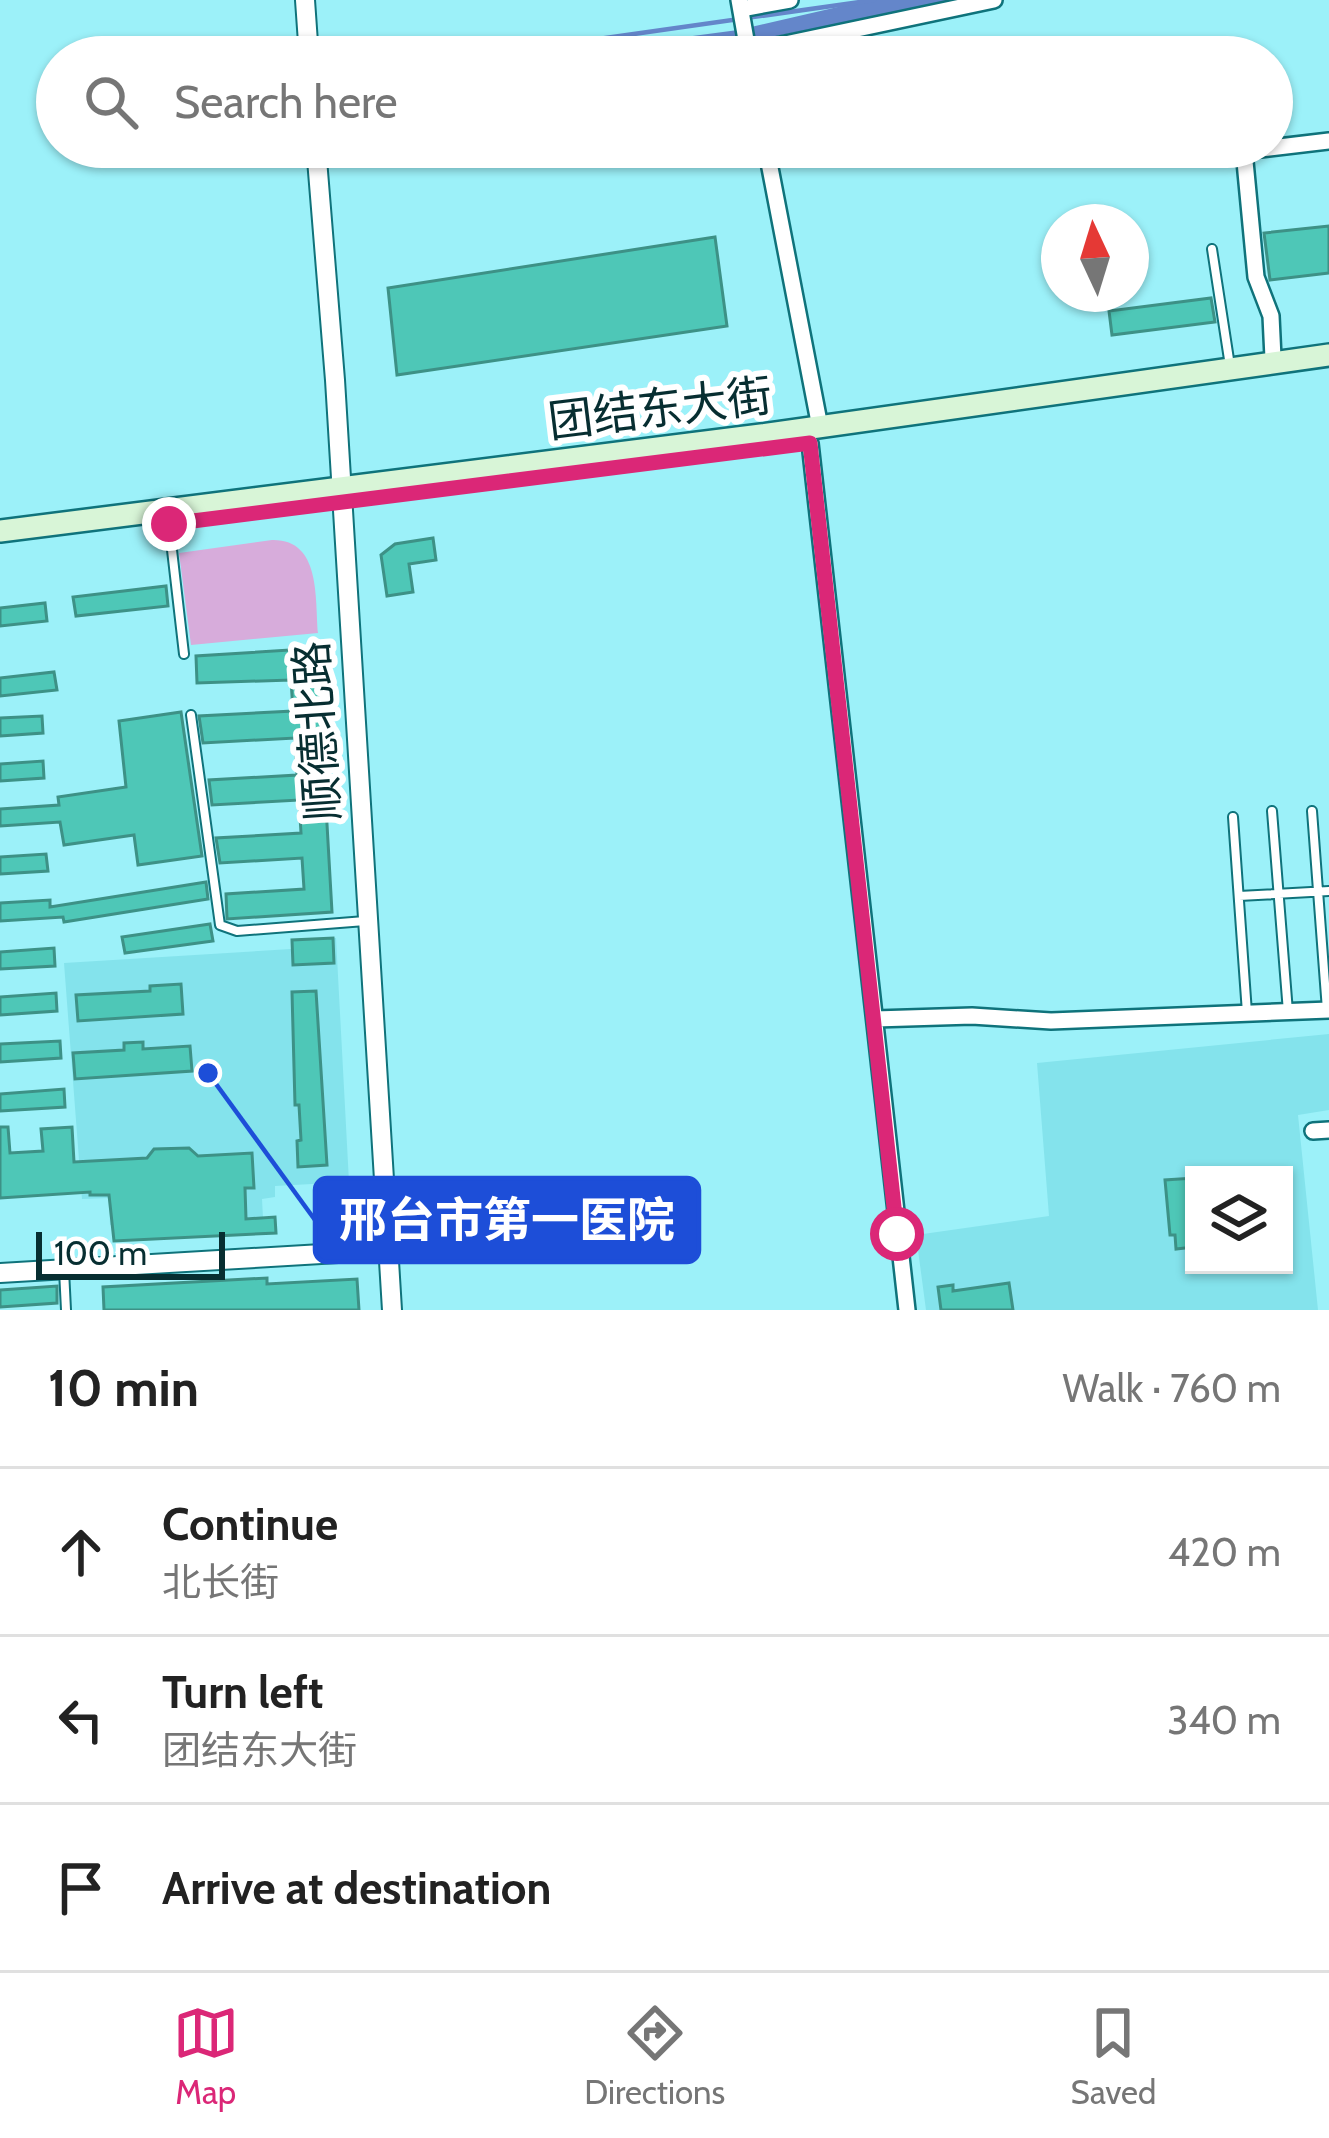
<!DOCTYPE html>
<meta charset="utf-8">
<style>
body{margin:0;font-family:Cabin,"Noto Sans SC",sans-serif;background:#f6f6f6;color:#222}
.controls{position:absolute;right:36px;bottom:36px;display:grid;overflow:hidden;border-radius:0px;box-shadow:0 3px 9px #0004}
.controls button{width:108px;height:108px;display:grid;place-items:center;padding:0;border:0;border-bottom:3px solid #e0e0e0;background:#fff;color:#222;font:60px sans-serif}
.compass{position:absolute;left:1041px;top:204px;width:108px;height:108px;border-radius:50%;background:#fff;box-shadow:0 3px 9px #0004;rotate:356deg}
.scale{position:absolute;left:36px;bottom:30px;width:189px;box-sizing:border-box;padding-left:12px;border:6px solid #072e31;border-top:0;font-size:33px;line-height:42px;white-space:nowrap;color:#072e31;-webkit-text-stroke:9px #fff;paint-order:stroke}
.stop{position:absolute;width:36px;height:36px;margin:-27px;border:9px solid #db2777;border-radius:50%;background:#fff}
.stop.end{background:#db2777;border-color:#fff;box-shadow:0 3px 12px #0008}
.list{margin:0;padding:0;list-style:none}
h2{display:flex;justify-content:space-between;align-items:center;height:156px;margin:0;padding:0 48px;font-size:51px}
h2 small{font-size:39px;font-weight:400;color:#767676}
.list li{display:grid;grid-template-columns:78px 1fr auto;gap:36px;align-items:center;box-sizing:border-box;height:168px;padding:0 48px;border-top:3px solid #e0e0e0}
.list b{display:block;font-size:45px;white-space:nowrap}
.list p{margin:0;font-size:39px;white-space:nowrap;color:#767676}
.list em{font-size:39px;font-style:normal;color:#767676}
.icon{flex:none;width:66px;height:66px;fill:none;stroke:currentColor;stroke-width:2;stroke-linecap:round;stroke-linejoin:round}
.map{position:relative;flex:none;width:1329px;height:1310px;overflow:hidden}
.search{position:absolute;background:#fff;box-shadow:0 3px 9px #0004;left:36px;right:36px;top:36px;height:132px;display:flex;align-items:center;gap:30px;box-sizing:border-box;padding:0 42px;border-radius:66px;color:#767676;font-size:45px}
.sheet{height:660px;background:#fff}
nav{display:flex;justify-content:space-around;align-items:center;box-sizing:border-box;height:168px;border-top:3px solid #e0e0e0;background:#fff;font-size:33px;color:#767676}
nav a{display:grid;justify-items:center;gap:6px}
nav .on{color:#db2777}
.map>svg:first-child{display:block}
.built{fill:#84e3ec;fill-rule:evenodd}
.green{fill:#d7acdb}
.water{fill:#6486ca}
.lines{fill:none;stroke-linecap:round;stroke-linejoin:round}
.stream{stroke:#6486ca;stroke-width:4.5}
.building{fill:#4ec7b7;stroke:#3d9186;stroke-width:3}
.service-casing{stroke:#0f737b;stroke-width:12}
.minor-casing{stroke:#0f737b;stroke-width:20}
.tertiary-casing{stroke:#0f737b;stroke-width:22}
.secondary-casing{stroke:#0f737b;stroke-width:26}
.service{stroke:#fff;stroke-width:8}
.minor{stroke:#fff;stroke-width:15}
.tertiary{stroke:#fff;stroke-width:18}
.secondary{stroke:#d8f5d7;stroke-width:21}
.route{stroke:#db2777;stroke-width:15}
.labels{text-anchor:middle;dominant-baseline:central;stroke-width:12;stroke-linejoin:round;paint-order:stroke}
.street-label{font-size:45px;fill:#072e31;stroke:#fff}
.leader{fill:none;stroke:#1d4ed8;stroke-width:4.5}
.callout-dot{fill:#1d4ed8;stroke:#fff;stroke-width:4.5}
.callout{fill:#1d4ed8;stroke:#1d4ed8;stroke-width:4.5}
.callout-label{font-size:48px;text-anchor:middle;font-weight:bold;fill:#fff}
</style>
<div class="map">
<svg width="1329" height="1310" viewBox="0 0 1329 1310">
<rect width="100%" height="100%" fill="#9cf1f9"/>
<path class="built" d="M336,938L349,1182L275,1186V1197L262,1199L263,1218L110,1225L109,1198L82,1199L64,963L291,949L292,940Z
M1329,1034V1110L1298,1115L1318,1310H926L916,1235L1049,1216L1037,1063ZM1194,1175H1284V1265H1194Z"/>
<path class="green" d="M272,540C321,539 315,598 318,633L191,645L179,553Z"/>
<path class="water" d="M868,0H956L672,57H534L738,30Z"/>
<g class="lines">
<path class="stream" d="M472,57L874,0"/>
</g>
<path class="building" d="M1329,226V273L1270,280L1264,233Z
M715,237L727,326L397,375L388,288Z
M1211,298L1215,322L1112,335L1109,311Z
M433,538L436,560L409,564L413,592L387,596L381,555L395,544Z
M166,586L168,606L76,616L73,597Z
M45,603L47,621L0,626V608Z
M321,648L325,719H321L332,912L227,919L226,894L304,889L302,858L220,863L216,838L301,833L299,800L212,805L209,780L297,775L295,738L203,743L199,716L293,711L291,680L197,683L196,656Z
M54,672L57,690L0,696V678Z
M181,712L202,856L138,865L134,835L64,845L60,822L0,826V809L59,805L58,797L126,787L119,721Z
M42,716L43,733L0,736V718Z
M43,761L44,778L0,781V764Z
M46,854L48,871L0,874V857Z
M206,882L208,899L64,922L63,917L0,921V903L50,900V907Z
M210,924L213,941L125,953L122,937Z
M333,938L334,963L293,965L292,940Z
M54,948L55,966L0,969V952Z
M181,984L183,1014L78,1021L76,995L150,991V986Z
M316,991L327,1165L298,1167L297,1141L301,1140L299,1105H295L292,992Z
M56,993L57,1011L0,1015V997Z
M60,1041L61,1058L0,1062V1044Z
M143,1042V1049L190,1046L192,1071L75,1079L73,1053L124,1050V1043Z
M64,1089L65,1107L0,1111V1094Z
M0,1127H8L10,1153L43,1151L41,1129L72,1127L74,1162L147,1158L154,1149L189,1148L198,1156L252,1153L254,1188H245L246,1219L275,1217L276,1233L114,1241L109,1195H90V1192L0,1198Z
M1194,1178V1247L1176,1249L1175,1235H1170L1165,1180Z
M267,1278V1284L357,1279L359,1310H104L103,1287Z
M1009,1283L1013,1310H941L938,1287L953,1285V1291Z
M57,1286V1303L0,1307V1290Z"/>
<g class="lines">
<defs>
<path id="service" d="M1212,249L1230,366
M169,524L184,654
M191,715L220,925L237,931L365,921
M1272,811L1288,1012
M1312,811L1327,1010
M1233,817L1247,1013
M1239,896L1329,891
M64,1270L66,1310"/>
<path id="minor" d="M739,0L749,57
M741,9L790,0
M724,57L994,0
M766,147L820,427
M1273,358L1271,316L1256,277L1244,151L1329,141
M810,443L907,1310
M875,1019L972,1016L1051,1021L1329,1010
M1313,1131L1329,1130"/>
<path id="tertiary" d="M305,0L309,57
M316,147L335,380L392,1310
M0,1273L389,1250"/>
<path id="secondary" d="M0,531L761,435L1329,355"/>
</defs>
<use href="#service" class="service-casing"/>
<use href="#minor" class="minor-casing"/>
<use href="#tertiary" class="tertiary-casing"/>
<use href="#secondary" class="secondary-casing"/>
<use href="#service" class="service"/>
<use href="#minor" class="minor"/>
<use href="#tertiary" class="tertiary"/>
<use href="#secondary" class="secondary"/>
</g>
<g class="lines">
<path class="route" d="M169,524L810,443L897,1234"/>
</g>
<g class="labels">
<g class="street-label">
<text transform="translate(660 408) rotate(-7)">团结东大街</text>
<text transform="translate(317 731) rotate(-94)">顺德北路</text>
</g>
</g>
<path class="leader" d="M208 1073L315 1220"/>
<circle class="callout-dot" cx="208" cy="1073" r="12"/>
<rect class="callout" x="315" y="1178" width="384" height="84" rx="12"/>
<g class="callout-label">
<text x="507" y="1237">邢台市第一医院</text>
</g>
</svg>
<div class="controls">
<button><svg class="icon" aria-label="layers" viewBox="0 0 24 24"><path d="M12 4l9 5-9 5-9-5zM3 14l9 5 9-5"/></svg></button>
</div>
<svg class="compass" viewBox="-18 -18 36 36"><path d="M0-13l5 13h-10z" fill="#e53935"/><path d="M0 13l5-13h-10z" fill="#767676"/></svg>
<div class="scale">100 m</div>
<div class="stop" style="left:897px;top:1234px"></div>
<div class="stop end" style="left:169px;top:524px"></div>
<div class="search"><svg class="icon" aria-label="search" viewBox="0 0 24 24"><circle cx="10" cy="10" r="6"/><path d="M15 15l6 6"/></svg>Search here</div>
</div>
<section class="sheet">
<h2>10 min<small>Walk · 760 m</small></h2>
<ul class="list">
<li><svg class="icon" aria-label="ahead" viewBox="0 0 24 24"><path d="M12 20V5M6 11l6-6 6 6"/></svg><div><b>Continue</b><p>北长街</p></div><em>420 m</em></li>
<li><svg class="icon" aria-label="left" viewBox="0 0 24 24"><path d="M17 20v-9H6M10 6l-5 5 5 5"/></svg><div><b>Turn left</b><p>团结东大街</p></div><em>340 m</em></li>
<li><svg class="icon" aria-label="arrive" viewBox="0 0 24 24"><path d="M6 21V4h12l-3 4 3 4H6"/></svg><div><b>Arrive at destination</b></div></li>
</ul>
</section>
<nav>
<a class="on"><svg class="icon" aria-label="map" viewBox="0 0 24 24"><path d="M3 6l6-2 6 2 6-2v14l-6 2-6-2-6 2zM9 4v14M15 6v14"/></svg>Map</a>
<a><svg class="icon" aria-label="directions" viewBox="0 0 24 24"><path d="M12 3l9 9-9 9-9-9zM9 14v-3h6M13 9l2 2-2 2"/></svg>Directions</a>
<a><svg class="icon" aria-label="saved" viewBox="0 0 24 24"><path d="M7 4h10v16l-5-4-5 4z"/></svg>Saved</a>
</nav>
